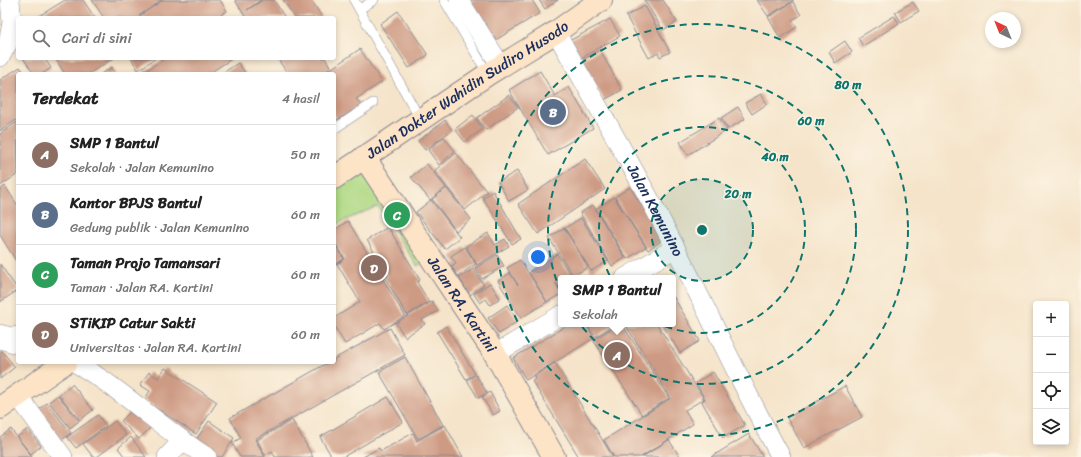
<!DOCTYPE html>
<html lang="id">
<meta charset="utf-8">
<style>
body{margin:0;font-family:Sriracha,sans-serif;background:#f2f2f2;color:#222}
.controls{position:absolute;right:12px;bottom:12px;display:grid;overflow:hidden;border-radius:4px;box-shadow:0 2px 6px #0003}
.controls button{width:36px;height:36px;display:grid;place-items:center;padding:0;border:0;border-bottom:1px solid #e0e0e0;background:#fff;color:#222;font:20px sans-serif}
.compass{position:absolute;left:985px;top:12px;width:36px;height:36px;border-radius:50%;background:#fff;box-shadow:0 2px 6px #0003;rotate:317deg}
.you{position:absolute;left:538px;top:257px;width:14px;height:14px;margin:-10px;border:3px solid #fff;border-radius:50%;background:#1a73e8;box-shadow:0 0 0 6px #1a73e833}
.badge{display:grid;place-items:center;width:26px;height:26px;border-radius:50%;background:#2563eb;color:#fff;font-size:13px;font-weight:700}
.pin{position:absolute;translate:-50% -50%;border:2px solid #fff;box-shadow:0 1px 4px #0006}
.popup{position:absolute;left:558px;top:275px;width:118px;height:52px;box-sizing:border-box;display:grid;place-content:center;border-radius:4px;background:#fff;filter:drop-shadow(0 1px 3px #0005);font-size:13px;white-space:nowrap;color:#767676}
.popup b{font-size:15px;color:#222}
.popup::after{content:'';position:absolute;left:50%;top:100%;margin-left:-8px;border:8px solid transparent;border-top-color:#fff}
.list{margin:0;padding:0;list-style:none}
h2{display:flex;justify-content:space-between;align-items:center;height:52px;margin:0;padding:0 16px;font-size:17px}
h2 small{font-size:13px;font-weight:400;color:#767676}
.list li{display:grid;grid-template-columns:26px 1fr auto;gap:12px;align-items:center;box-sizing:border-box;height:60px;padding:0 16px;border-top:1px solid #e0e0e0}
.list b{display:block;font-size:15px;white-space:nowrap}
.list p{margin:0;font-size:13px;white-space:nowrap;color:#767676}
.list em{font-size:13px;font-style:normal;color:#767676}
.icon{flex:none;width:22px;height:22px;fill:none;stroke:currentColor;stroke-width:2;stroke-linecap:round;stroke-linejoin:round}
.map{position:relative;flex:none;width:1081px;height:457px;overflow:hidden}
.search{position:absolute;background:#fff;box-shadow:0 2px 6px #0003;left:16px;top:16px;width:320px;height:44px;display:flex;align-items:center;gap:10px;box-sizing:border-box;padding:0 14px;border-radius:4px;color:#767676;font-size:15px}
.panel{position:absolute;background:#fff;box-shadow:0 2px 6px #0003;left:16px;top:72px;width:320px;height:292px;border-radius:4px}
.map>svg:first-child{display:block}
.green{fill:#aed984;stroke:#648471}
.building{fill:#cd9a83}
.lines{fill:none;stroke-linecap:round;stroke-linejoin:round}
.lane-casing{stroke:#888a94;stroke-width:10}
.street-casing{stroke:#888a94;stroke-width:20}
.secondary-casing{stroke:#888a94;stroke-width:24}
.lane{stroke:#fff;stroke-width:9}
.street{stroke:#fff;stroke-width:19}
.secondary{stroke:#fee4c6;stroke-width:22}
.ring{fill:none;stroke:#0f766e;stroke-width:2;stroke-dasharray:7 5}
.labels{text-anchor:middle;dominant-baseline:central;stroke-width:3;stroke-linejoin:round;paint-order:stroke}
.street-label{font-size:15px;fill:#1b2f5e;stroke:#fcf5e5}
.centre{fill:#0f766e;stroke:#fcf5e5;stroke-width:2}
.ring-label{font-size:12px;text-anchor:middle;font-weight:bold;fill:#0f766e;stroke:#fcf5e5;stroke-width:3;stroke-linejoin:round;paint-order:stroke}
</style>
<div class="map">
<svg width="1081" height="457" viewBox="0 0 1081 457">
<rect width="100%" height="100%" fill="#fcf5e5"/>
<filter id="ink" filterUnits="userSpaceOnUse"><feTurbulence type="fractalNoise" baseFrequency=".025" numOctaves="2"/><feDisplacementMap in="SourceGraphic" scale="8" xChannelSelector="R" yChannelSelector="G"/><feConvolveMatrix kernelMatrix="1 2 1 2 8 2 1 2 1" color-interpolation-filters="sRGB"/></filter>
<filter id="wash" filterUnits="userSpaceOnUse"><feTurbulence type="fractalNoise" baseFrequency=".012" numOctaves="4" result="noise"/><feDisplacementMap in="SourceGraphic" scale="16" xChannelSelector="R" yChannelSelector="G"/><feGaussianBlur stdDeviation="0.9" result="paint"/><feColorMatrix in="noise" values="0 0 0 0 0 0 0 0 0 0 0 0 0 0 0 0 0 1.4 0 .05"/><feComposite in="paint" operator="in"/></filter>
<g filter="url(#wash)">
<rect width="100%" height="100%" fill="#f5e4ca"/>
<path class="green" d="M366,155L437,253L417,266L378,206L334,225V176Z"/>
<g id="blocks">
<path class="building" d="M65,0H83L95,18H36Z
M92,0H162L139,16L163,0H220L227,11L216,18H104Z
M235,0H261L247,10L263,0H274L285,18H246Z
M283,0H311L322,17L320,18H295Z
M468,0H532L540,13L494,41Z
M539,0H558L545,9Z
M644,0H663L677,22L663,30Z
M757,0H794L768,16Z
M793,2L801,15L792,20L797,27L780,38L768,17Z
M913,2L919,11L901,22L895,12Z
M645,6L670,52L660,57L658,53L649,58L626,16Z
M398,11L428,55L409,68L380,24Z
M894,16L899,23L863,46L858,38Z
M610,19L620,36L581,58L571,40Z
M845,41L852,52L835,63L829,52Z
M360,49L382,82L356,99L361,105L338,120L334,114V74H323Z
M600,50L622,90L604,100L582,60Z
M23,58H44L51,68L42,74H34Z
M55,58H114L88,74H65Z
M131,58H156L138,70Z
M165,58H233L208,74H141Z
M277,58H325L331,68L322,74H288Z
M238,63L246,74H221Z
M20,67L25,74H18V119L0,131V80Z
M112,67L116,74H101Z
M540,71L555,96L569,87L593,128L548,155L509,90Z
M761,94L767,104L752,114L745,103Z
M509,95L518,107L486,130L477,118Z
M738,107L745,119L728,129L721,118Z
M473,115L483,129L465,142L455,129Z
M719,118L727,130L688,155L680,142Z
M445,120L452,130L425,150L418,141Z
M17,122L18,174L0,186V134Z
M444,137L455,151L439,165L428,150Z
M456,153L487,192L465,210L434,171Z
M585,159L605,189L538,234L518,204Z
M427,164L446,188L430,200L411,177Z
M517,171L528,190L509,201L498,182Z
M5,186L18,206V264L0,235V190Z
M630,187L663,240L648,250L615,197Z
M446,188L471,219L456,231L432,199Z
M493,191L521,239L512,244L483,198Z
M614,197L646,247L627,259L596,209Z
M431,200L460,237L445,249L416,212Z
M593,205L625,258L612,266L580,213Z
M581,218L608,261L591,271L565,228Z
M348,221L405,316L384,329L380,323L345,344L334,326V318L360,302L337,264L345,259L334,241V230Z
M388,227L420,280L417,282L429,302L407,315L385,278L388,276L367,240Z
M564,228L588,267L573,276L549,238Z
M488,233L495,245L505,239L509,246L477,265L466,246Z
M334,243L344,259L334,265Z
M465,247L476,264L458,276L451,266L456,263L451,256Z
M557,254L572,278H561V291L556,283L561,294L547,302L529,272Z
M497,255L504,266L482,279L475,268Z
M520,260L547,302L521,318L498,281L510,273L518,285L507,268Z
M0,264L18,290L0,302Z
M473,269L484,285L470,295L459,278Z
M490,283L500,298L490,305L486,299L480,303L474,294Z
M673,296L700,341L680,353L662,324H673Z
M432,301L438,311L422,320L425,324L405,337L396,323Z
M507,305L518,321L499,334L488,318Z
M569,324H586L594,338L526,380L513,358Z
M587,324H616L595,337Z
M619,324H622L669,398L642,415L593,340Z
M625,324H657L704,399L685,410L693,424L641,457H614L604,440L671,398Z
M446,326L475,374L466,379L437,332Z
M390,328L405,355L255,439L265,457H240L232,443L241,438L230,418L329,362H334V359Z
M2,351L15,367L0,379V353Z
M405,357L443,425L418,439L379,372Z
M555,363L613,457H579L532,381L535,379L534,376Z
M165,368L217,402L196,434L144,400L150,391L140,385L149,372L158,378Z
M713,372L745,425L723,438L702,402L705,399L696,383Z
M476,375L487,393L478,398L467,380Z
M72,384L93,410L80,420L59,395Z
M845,386L862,417L804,448L787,418Z
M490,392L500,411L493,415L482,397Z
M58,395L79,421L70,428L49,402Z
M388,397L403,422L343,457H332L320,437Z
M47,403L71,433L59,442L36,411Z
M133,409L151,427L139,439L121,421Z
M98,415L106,426L76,448L67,437Z
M292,420L313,457H275L272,451L265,455L257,440Z
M115,421L126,435L97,457H93L83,444Z
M209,421L234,438L222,457H215L194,443Z
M445,425L463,457H363L379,448L381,451L413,433L417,441Z
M11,429L32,457H0V437Z
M28,429L41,446L31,454L17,437Z
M749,434L763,457H711Z
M131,437L146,457H125L118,448Z
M669,440L680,457H642Z"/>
</g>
</g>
<g filter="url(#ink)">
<use href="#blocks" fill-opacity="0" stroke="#888a94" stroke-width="1"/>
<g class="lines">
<defs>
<path id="lane" d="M354,0L420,119
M444,0L488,74
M360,9L374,0
M334,129L373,103
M0,329L12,332L18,331"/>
<g id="street">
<path d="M459,0L501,66"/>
<path id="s1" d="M556,32C596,104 638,175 676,249C711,318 743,389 781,457"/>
<path d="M0,57L8,43L12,23L10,0"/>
<path d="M625,278L675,248"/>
<path d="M0,339L18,344"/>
<path d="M495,354L561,315"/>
<path d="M74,362C122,389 161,428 207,457"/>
<path d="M18,396L63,457"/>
<path d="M167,457L182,441"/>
</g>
<g id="secondary">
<path id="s2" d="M364,157L495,354L554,457"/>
<path id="s3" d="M334,178L488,74L556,32L601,0"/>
<path d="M0,408L66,362"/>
</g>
</defs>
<use href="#lane" class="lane-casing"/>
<use href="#street" class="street-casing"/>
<use href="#secondary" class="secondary-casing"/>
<use href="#lane" class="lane"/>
<use href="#street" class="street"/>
<use href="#secondary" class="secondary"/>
</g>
</g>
<circle cx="702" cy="230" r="51" fill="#0f766e" fill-opacity=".12"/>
<g class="ring">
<circle cx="702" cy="230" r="51"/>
<circle cx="702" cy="230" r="103"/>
<circle cx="702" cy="230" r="154"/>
<circle cx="702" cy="230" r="206"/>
</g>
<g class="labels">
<g class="street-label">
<text stroke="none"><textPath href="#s3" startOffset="160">Jalan Dokter Wahidin Sudiro Husodo</textPath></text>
<text stroke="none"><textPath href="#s1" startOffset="204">Jalan Kemunino</textPath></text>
<text stroke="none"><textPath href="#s2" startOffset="177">Jalan RA. Kartini</textPath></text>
</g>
</g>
<circle cx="702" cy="230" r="6" class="centre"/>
<g class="ring-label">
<text x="848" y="89">80 m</text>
<text x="811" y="125">60 m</text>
<text x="775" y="161">40 m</text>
<text x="738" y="198">20 m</text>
</g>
</svg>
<div class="controls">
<button>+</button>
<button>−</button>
<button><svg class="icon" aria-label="locate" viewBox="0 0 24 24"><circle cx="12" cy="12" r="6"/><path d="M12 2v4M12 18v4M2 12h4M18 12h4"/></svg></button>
<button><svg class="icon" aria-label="layers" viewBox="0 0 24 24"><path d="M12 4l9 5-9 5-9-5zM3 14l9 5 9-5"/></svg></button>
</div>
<svg class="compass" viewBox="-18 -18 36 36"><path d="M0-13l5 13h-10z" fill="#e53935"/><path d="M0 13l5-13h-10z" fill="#767676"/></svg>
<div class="you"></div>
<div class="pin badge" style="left:617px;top:355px;background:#8d6e63">A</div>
<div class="popup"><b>SMP 1 Bantul</b>Sekolah</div>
<div class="pin badge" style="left:553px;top:112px;background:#5c6f8a">B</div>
<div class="pin badge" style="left:397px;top:215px;background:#2e9e5b">C</div>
<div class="pin badge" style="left:374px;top:268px;background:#8d6e63">D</div>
<div class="search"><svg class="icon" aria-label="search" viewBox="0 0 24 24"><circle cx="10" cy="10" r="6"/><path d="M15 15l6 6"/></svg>Cari di sini</div>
<section class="panel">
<h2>Terdekat<small>4 hasil</small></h2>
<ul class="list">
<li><span class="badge" style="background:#8d6e63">A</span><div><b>SMP 1 Bantul</b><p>Sekolah · Jalan Kemunino</p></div><em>50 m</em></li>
<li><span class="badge" style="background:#5c6f8a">B</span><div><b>Kantor BPJS Bantul</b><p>Gedung publik · Jalan Kemunino</p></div><em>60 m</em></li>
<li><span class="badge" style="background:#2e9e5b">C</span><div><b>Taman Projo Tamansari</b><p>Taman · Jalan RA. Kartini</p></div><em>60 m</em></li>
<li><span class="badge" style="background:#8d6e63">D</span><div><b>STiKIP Catur Sakti</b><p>Universitas · Jalan RA. Kartini</p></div><em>60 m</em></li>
</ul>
</section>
</div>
